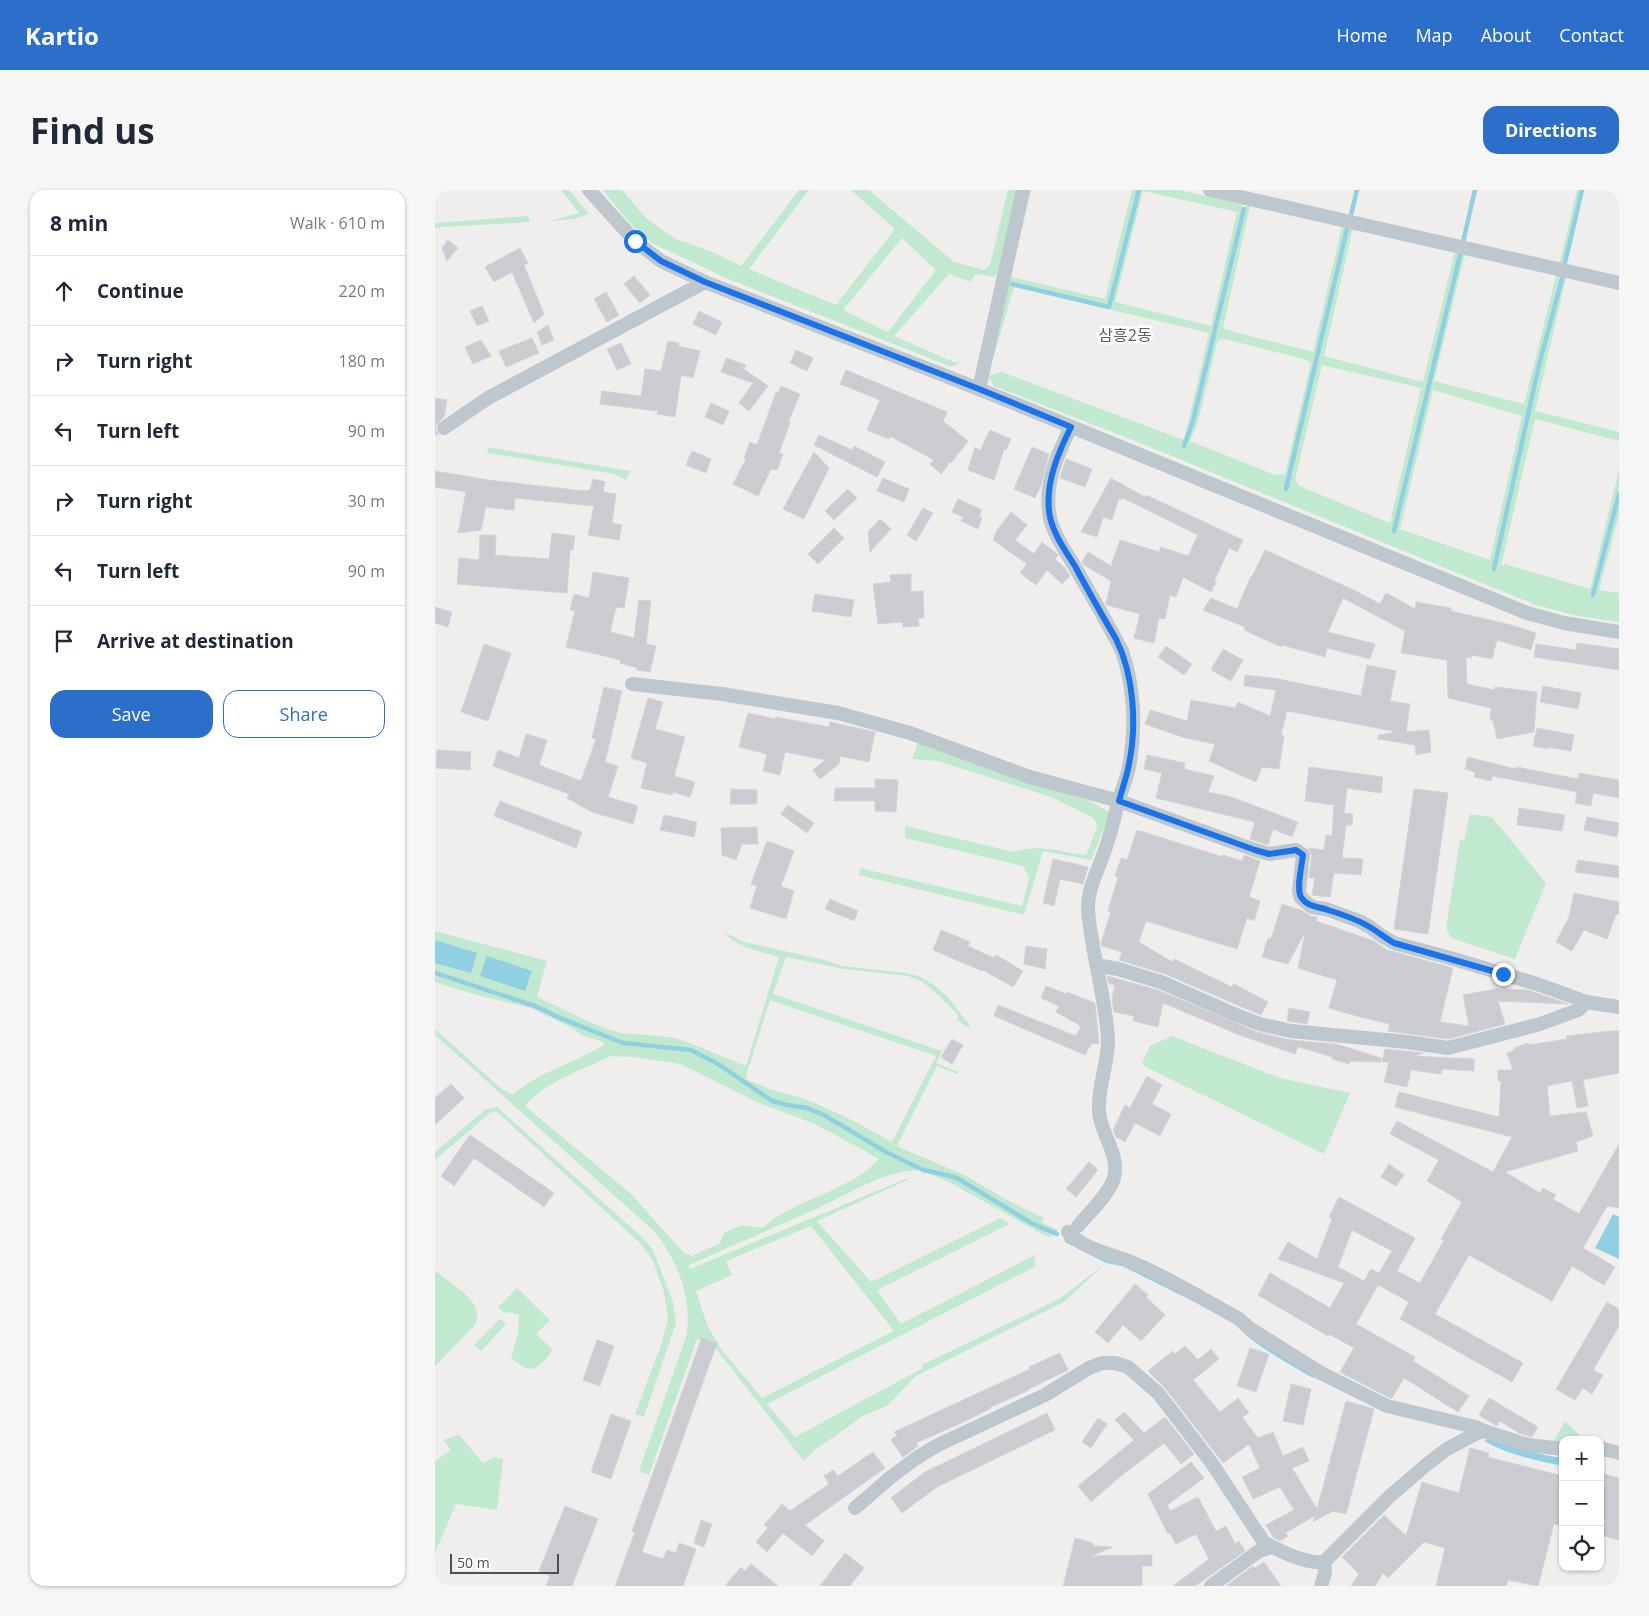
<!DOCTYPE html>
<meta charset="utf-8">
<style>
body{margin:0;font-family:"Open Sans","Noto Sans KR",sans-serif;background:#f6f6f7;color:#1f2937}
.controls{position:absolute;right:15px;bottom:15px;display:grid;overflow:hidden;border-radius:10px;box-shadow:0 1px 4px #0004}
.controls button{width:45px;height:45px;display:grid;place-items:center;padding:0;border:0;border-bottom:1px solid #e0e1e3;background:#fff;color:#1f2937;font:25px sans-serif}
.scale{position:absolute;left:15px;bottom:12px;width:109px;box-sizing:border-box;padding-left:5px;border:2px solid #475058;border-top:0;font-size:14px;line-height:18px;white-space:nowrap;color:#475058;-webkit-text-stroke:4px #fff;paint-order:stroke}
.stop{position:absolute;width:15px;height:15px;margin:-11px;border:4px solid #1a73e8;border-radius:50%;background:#fff}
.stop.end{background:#1a73e8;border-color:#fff;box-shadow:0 1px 5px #0008}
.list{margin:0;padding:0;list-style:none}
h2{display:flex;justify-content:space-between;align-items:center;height:65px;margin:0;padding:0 20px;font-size:21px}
h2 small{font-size:16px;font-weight:400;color:#747a83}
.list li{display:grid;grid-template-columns:32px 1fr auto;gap:15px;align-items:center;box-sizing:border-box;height:70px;padding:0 20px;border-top:1px solid #e0e1e3}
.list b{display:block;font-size:19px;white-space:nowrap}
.list em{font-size:16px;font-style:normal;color:#747a83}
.actions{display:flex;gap:10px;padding:15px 20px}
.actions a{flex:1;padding:11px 0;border:1px solid #2c6fcb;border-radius:15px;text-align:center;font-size:18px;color:#2c6fcb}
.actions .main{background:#2c6fcb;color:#fff}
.icon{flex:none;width:28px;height:28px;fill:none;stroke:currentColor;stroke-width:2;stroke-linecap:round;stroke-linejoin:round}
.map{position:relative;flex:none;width:1184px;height:1396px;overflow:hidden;border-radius:15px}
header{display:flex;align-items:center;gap:30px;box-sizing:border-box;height:70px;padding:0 25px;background:#2c6fcb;color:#fff}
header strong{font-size:24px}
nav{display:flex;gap:28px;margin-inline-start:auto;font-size:18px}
.intro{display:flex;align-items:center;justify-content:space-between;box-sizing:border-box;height:120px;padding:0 30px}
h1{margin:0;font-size:35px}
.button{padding:12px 22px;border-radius:15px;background:#2c6fcb;color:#fff;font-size:18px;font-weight:700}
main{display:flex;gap:30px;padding:0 30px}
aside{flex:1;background:#fff;border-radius:15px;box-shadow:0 1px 4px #0004}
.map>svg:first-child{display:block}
.green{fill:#c0e9d0;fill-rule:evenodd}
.water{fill:#91d0e2}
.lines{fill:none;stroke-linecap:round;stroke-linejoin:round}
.stream{stroke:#91d0e2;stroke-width:4.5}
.building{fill:#caccd1;stroke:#d2d4d8;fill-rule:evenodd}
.minor{stroke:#bfc7ce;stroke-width:14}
.route{stroke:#1a73e8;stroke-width:6}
.labels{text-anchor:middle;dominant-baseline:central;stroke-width:5;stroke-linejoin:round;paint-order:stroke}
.quarter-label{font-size:16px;fill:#5b5d61;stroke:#fff}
</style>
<header>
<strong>Kartio</strong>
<nav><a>Home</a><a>Map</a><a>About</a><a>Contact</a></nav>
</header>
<div class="intro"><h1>Find us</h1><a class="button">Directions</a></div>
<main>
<aside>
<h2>8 min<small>Walk · 610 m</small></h2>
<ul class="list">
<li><svg class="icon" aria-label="ahead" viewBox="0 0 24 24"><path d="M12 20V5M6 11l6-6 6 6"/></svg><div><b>Continue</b></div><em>220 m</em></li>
<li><svg class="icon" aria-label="right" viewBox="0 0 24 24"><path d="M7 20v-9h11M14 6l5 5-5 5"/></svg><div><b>Turn right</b></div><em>180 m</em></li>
<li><svg class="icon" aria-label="left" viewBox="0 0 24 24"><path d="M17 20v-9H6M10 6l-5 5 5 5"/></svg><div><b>Turn left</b></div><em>90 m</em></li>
<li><svg class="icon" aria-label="right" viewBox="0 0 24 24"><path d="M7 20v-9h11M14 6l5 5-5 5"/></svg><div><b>Turn right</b></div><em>30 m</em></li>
<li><svg class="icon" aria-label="left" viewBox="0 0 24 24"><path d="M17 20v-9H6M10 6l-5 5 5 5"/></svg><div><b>Turn left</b></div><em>90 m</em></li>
<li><svg class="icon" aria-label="arrive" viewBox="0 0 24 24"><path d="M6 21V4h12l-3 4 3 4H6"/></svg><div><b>Arrive at destination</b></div></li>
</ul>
<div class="actions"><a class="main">Save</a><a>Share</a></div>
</aside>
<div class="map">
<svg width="1184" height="1396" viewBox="0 0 1184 1396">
<rect width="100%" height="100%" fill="#f0eded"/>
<path class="green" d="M126,0H134L154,24L139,29L115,31L144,23Z
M168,0H187L212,29L241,49L275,61L306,76L364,0H374L314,79L401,115L460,39L416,0H434L519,72L549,80L553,77L556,71L573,0H582L562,84L559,87L540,84L536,92L514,84L459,146L519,172L527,171L517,177L291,88L217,53C197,38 183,19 168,0ZM467,48L501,80L453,142L408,120Z
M590,0H596L576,87L670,109L697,0H703L673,115L575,93L675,118L705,0H744L808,15C790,96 775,179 748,257L750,258L760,231L811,16H815L788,138L799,142L878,162L907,36L912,37L882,171L850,300L852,301L914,37L918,38L889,166L988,192L1020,61L1025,62L958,341L960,342L1027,63H1030L999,191L1089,214L1122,82L1126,83L1103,175L1057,380L1060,381L1106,174L1129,84H1132L1100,221L1184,242V251L1100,229L1066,376L1070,374L1155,399L1184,280V299L1156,406L1160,407L1184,312V325L1164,400L1184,403V432L1138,425L1101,415L700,251L559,196L553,186L567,182L749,250L774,143L579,97L557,172ZM708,1L802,22L776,136L680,112ZM786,149L794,150L869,169L876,173L850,284L840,285L755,251L763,232L782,153ZM887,175L986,198L955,333L864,296L860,290ZM998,200L1087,226L1055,370L965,339Z
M1142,0H1146L1128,76H1124Z
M93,26L95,32L7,37L0,38V33Z
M52,257L196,281L191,290L179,284L53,263Z
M483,553L659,613L675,623L656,670L608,661L589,725L424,685L425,678L587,716L594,688L588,676L470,648V636L579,662C605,653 625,663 651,665L662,638V633L657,627L616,607L503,571L477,569Z
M1035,624L1057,627L1111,693L1080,769L1016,748L1011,738L1025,650L1029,651Z
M0,741L112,771L102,807L157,833L172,839L187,843L234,847L247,850L311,876L344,767C324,761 304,758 289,743C299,745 304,752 314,753L386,769L407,776L471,783L484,786L499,795L513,807L535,836L534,838L522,830L523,825L500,802L486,791L473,786L409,779L351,767L338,804L507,861L501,873L523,882L522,884L502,876L462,956L531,986L572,1010L609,1028L607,1033L623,1040L622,1043L598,1033L522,987L504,981L488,979L452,961L408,936L389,924L373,918L352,914L337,910L284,873L256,859L188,852L126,827L100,815L0,782ZM335,810L501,866L457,952L413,928L386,916L370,909L335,899L310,889Z
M0,785L99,817L177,851L189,855L215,858L257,861L283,875L336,912L352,917L373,920L390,926L406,938L454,966L485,980C447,981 414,1004 381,1019C339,1038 296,1056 254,1075L255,1079L468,990L479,987L382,1031L436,1092L565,1028L574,1034L442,1100L466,1134L602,1064L599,1069L601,1076L332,1214L360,1247L488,1178L487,1175L624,1109L671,1073L629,1112L481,1186L453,1215L428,1226L380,1260L369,1271L278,1155L262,1149L214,1285L204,1281L251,1147C258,1109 243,1071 219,1041L0,845V839L67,899L77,905C104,882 139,873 169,855L168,852L146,845L137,838L96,818L38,804L0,792ZM176,866L199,867L245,874L326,914L380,934L444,969C419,996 383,1004 352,1021C343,1025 335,1032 327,1038L307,1035L289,1043L284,1054L257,1066L249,1063L196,1004L90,916C107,894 150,878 176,866ZM376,1036L459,1141L327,1208L287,1160L273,1137L261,1101L297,1085L291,1071Z
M737,846L845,888L915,903L889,964L709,876L707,873L715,856Z
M62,917L208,1048L218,1060L238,1112L241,1133L209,1227L200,1224L226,1155L233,1129L229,1102L218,1071L207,1055L61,921L55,923L0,970V962L51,919Z
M488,981L522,990L598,1036L621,1044L614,1047L607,1044L514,992Z
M0,1081C16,1094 53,1112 39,1136L0,1176Z
M82,1098L115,1130L101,1144L118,1160C102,1180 98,1186 76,1168L83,1143L84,1125L75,1122L70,1123L63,1117Z
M65,1129L71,1134L46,1161L39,1155Z
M1130,1231L1150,1250H1128V1254H1117Z
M24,1245L48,1273L59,1267L68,1269L62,1320L21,1314L0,1363V1271L16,1260L8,1250Z"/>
<path class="water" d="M0,750L42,763L36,783L0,773Z
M52,766L97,781L90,801L45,786Z
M1178,1024L1184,1027V1069L1160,1058Z
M630,1046L679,1068L804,1131L880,1184L878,1188C858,1176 828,1160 811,1145C805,1139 801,1134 794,1129L687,1076L671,1073L630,1052L629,1048Z
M1053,1248C1077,1257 1102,1265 1128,1268V1276C1101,1271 1072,1264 1049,1251Z"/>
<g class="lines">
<path class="stream" d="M915,29L922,0
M1028,52L1040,0
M1129,77L1147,0
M577,94L674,117L704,0
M749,256L758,231L809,19
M851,299L912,39
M959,341L1025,65
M1059,379L1104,175L1128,85
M1158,405L1184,304
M0,783L100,816L125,828L188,853L256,860L283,874L337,911L352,915L372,918L389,925L451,962L488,980L503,983L522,988L598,1034L622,1044"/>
</g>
<path class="building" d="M13,50L23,58L12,71L7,58Z
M85,58L93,73L89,75L109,124L99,133L77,82L59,92L50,77Z
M199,86L215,105L205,113L189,94Z
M171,102L184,125L172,132L159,109Z
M47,116L54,131L42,136L35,121Z
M264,121L287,132L281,145L258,134Z
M113,135L119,150L107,155L102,142Z
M97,148L104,163L71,177L64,161Z
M46,150L56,166L38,174L30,157Z
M233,151L244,153L243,156L265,161L258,188L246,185L240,227L222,224L223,221L165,214L167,201L206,206L210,179L226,181Z
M186,153L196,174L182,180L172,159Z
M361,160L378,168L372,181L355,173Z
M291,168L311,175L309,179L333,196L314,221L304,213L318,193L286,182Z
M411,180L512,222L508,231L533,251L516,273L513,272L514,274L506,284L495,274L499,270L455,246L454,249L432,240L445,210L405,194Z
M346,196L365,204L353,233H355L344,263L348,264L342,280L336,279L323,306L298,294L311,269L309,268L315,252L322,255L341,202L343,203Z
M0,208L12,210L9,227L1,235L0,239L4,245H0Z
M276,213L294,221L288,235L270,227Z
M555,240L576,249L571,260L569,259L559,290L533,280L540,257L545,261Z
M384,245L417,260L419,256L450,272L442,287L379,255Z
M597,257L614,264L606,295L600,308L579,299Z
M257,261L276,269L271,283L251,275Z
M379,262L394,278L369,329L348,319Z
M631,269L657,279L650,297L625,288Z
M0,281L54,290L149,301L155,300L158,289L170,292L168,302L181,304L177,333L187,335L184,350L153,345L159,316L80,308L79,320L51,317L46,340L23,343L31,302L0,297Z
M448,288L474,299L469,312L442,301Z
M676,288L710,307L711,305L808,350L802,362L794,358L779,392L781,393L776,402L748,387L741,407L735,405L730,429L724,428L719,453L699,448L705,424L672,415L671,413L676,391L649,375L647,372L653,362L676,376L685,350L724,362L726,357L753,366L763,345L688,308L686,310L684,308L677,330L668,327L662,347L646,342Z
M413,299L422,308L399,330L390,321Z
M523,309L547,320L544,326L547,328L543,339L526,331L528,327L517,322Z
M488,318L498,323L481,351L472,345Z
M576,322L592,335L580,350L599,364L607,352L621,363L623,365L620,369L630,378L635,386L627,394L612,380L601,395L585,383L592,374L558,350L562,340Z
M445,329L456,339L435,362L433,342Z
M399,338L409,348L383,374L373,364Z
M117,343L140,346L138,360H135L132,403L22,394L24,368L44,370L45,345H61L60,365L114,369Z
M830,360L919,400L945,414L951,403L980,419L981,412L1016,418V421L1076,435L1101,443L1096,460L1062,450L1057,469L1037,465L1036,468L1031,467L1032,494L1059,500L1060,497L1102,502L1099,542L1062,549L1058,530H1055L1056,518L1013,508L1012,470L966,463L970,441L908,408L893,442L940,454L935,469L892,458L890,467L847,455L846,457L809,440L810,437L768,420L776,408L802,419L816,386L817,387Z
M158,382L194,388L189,418L181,417L175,442L199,448L204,410L216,411L211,454L221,456L215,482L202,480V478L185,473L186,470L131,457L140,421L135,420L139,404L154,408Z
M476,384V402L488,401L489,428H483L484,436L468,437L467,432L443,434L438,394L456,392L455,385Z
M380,404L419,410L416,427L377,421Z
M0,417L17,422L13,437L0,433Z
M1142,453L1184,459V480L1099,467L1101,454L1141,460Z
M49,454L76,463L53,531L26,522Z
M731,456L757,474L749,485L723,467Z
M788,459L808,470L796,491L776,480Z
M932,475L961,481L955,511L975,514L971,542L994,540L996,562L981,565L980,555L943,549V545L957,543L958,541L852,521L846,545L849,546L844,579L827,577L821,592L774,571L780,554L750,548L710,534L715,520L752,531L756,510L800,518L803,512L835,526L841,500L809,496L810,485L844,489L926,506Z
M1108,496L1146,503L1143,519L1105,512Z
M169,497L187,501L170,572L183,576L173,607L203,616L198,634L157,622L132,608L134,604L58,576L63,560L84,568L91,544L112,550L104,575L146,591L161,549L157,548Z
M213,508L228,512L220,539L250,547L239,586L260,592L255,607L238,602L237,605L206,598L212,573L196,568Z
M313,523L340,529L341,527L394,537L395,532L440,542L434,572L405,566L404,574L385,589L378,580L390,570L350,562L345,585L328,581L332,564L304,557Z
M1102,538L1139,545L1136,561L1113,557V559L1098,556Z
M2,560L36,562L35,580L1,578Z
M712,565L750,573L749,579L779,586L773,602L796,607L863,632L857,647L838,639L833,655L815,649L820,632L721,608L727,583L709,579Z
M1033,567L1081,579L1082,577L1143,589L1144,583L1184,590V608L1158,603L1156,616L1140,613L1142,602L1057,586L1056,591L1039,587L1040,582L1030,579Z
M874,577L948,587L946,603L912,598L909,623L918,624L917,635H911L907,668L928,669L926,685L899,683L895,707L877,705L880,688H874L877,665L873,658L889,660L891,645L897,646L899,615L870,611Z
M440,589L463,590L461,622L440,621V611H399L400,598H440Z
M296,599L322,600V614H295Z
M979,599L1013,603L993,744L959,739Z
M65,611L147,642L141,658L59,626Z
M353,615L379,633L372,643L346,624Z
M1084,618L1130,625L1127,641L1082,635Z
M229,625L262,632L259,647L225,640Z
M1152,627L1184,633L1182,647L1149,640Z
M322,637L323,654H307L301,670L287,665L286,638Z
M702,640L788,667V665L807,671L809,665L825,671L814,707L825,711L819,731L812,728L802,759L711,731L704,752L737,772L739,769L797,797L799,794L833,812L826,825L730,784L684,770L687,762L667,756L666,753L676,722L673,721L683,687L680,686L686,668L692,670Z
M332,651L359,661L346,696L359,701L351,729L315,718L322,696L316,694Z
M618,669L653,677L648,694L625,689L619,716L608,713Z
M1143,670L1184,676V688L1140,682Z
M1139,703L1184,712V724H1181L1172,749L1149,740L1137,761L1121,752L1134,727Z
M395,709L423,721L419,731L390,719Z
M847,714L868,721L875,726L882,727L881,731L939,751L952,760L1018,778L1005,832L1034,836L1028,805L1061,799L1093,800L1133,814L1063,811L1070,834L1013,849L953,841L955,834L925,827L894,818L902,790L863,778L870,744H869L853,774L827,767L833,748L836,749Z
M506,740L535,752L533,756L559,768L561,765L588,781L578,797L548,780L547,781L498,760Z
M591,756L612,759L610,779L589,774Z
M672,786L723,800L822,842L855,850L901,854L946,868V872L915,871L914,874L897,869L898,867L863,857L860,864L807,846L728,813L723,837L698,831L699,826L679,822L677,808L680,795L674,794Z
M611,796L631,804L632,802L660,813L664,853L656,854L650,865L559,826L563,815L641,846L646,836L621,822L624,816L606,808Z
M854,818L875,822L872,834L852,831Z
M1176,841H1184V883L1148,890L1153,916L1142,918L1137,891L1112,896L1115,926L1151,922L1158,946L1141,952L1143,961L1070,982L1105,1003L1108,998L1121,1005L1118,1009L1144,1024L1184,954V1018L1172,1016L1148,1058L1180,1077L1169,1095L1137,1076L1117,1111L1034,1065L1000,1124L1088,1173L1077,1192L965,1129L974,1112L943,1095L921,1134L980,1167L978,1171L1034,1206L1023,1222L969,1188L957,1208H955L905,1182L919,1158L894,1144L893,1146L823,1105L835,1083L895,1118L909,1093L843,1069L853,1052L882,1069L897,1029L894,1027L904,1007L980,1048L962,1081L985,1093L1009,1050L1006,1049L1027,1012L992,991L1004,970L955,944L962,931L1058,982L1077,947L960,917L964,902L1064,927L1066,891H1063V880H1078L1072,863L1080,860L1079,858L1093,853L1094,855L1132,849L1131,846ZM917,1040L957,1061L944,1083L936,1079L929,1091L903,1077Z
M517,849L528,855L517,874L506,867Z
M950,859L988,863L978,866L1039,869V881L1007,879L1006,884L976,880L972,897L949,892L954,872H947Z
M712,886L727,895L717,914L736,924L725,946L700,933L690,952L681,947L678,940L690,915L695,918Z
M16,894L29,908L0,935V908Z
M35,945L119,1003L109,1017L39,968L19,996L6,986Z
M654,972L663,980L641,1007L631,999Z
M954,974L969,985L961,996L946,987Z
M700,1094L713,1105L711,1107L730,1125L706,1151L688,1135L673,1153L660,1142Z
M1172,1112L1184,1119V1136L1158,1180L1168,1185L1157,1204L1148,1198L1140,1210L1121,1199Z
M267,1147L282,1153L207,1362L228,1369L232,1360L241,1363L244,1353L261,1359L248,1396H180L200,1342L197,1341Z
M162,1150L179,1156L165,1196L148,1190Z
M750,1156L763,1170L776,1159L784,1169L758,1190L785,1222L803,1208L814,1223L807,1227L823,1248L838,1242L848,1266L868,1257L874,1271L857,1278L882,1319L911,1211L939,1219L911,1324L898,1321L878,1332L880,1326L850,1343L853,1346L845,1351L838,1347L831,1335L859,1320L845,1297L818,1309L807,1287L825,1278L814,1254L788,1273L730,1198L713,1181L738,1161L740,1164Z
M815,1158L834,1164L821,1202L802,1196Z
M625,1163L633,1180L594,1199V1200L554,1218L555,1219L524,1234L481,1253L483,1256L468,1267L456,1250L462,1245L459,1242L595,1179L594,1177Z
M856,1194L876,1199L868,1235L848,1231Z
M1054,1208L1103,1237L1097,1247L1084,1243L1065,1231L1062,1236L1044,1225Z
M689,1222L709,1243L730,1227L759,1264L746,1274L729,1253L687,1285L656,1312L643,1296L699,1250L680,1230Z
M612,1223L620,1240L502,1297L467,1323L456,1308L490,1282Z
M176,1224L196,1231L176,1289L156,1282Z
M663,1228L672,1234L656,1258L647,1252Z
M1035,1258L1054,1263L1053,1267L1128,1286V1336L1119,1334L1103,1396L1073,1390L1071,1396H1001L1010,1358L989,1352L953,1388L948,1383L940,1396H916L924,1384L907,1367L949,1325L971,1346L987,1292L1024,1303Z
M438,1262L450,1278L370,1335L389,1351L377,1366L348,1343L332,1362L321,1352L333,1338L329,1335L347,1314L355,1321L394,1294L389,1286L398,1280L403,1286Z
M756,1272L769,1288L732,1315L735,1321L763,1307L781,1341L791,1336L800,1354L804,1351L810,1361L760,1396H738L774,1369L761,1344L741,1354L735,1343L733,1344L713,1304Z
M1165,1283L1184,1288V1350L1165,1345Z
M130,1316L163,1329L137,1396H111L115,1386L104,1381Z
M266,1330L277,1334L269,1357L259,1353Z
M640,1348L658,1353V1356L678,1357L656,1366L717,1365V1376H707V1396H628Z
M410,1363L429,1378L415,1396H385Z
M829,1372L846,1396H791L818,1376L820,1378Z
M316,1374L343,1396H290L306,1377L310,1381Z"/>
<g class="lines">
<path class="minor" d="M154,0L200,51L226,71L270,92L544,199L1092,423L1129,433L1184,442
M775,0L1184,93
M544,199L588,0
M636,237C623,263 610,292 614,322C616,341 630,360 640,377C656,405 672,432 687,461C699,495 701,536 695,572C693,585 688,597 684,609C680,626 676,643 670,660C664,678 653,698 653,717C653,732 657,747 659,762C664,790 671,819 673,848C674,873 662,897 664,922C666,945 685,964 679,988C675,1003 654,1023 643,1036
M9,238L53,208L270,92
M197,494L287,504L403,523L475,543L595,587L684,611L820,660L834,664L861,660L868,665L864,701L866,708L877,717L891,719L924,731L935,737L947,746L959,753L1019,769L1102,794L1152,812L1184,817
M662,775L683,779L726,792L801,825L825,834L856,841L972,852L1013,858L1105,834L1143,820L1152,812
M633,1042C651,1061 679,1064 701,1074C736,1089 769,1110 803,1128L814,1138L886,1183L952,1216L1040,1237L1049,1241
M1165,1258L1184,1263
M420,1318L456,1287L480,1269L501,1256L610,1205L654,1178L667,1173H680L693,1177L723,1203L776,1272L828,1351C843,1361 871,1374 889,1372L954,1307L991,1275L1012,1259L1042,1243L1049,1241L1093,1255L1128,1259
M776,1396L824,1361L836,1357
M886,1396L890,1383L889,1372"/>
</g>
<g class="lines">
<path class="route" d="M200,51L226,71L270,92L544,199L636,237C623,263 611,291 614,321C616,341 630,360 640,376C653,401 667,425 681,449C699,485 702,535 694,574C692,586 687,599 684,611L820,660L834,664L861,660L868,665C867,675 861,698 866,707C873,718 883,716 893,720C906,724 921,729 933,736C942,741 950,748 959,753L1068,784"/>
</g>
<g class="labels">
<g class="quarter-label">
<text x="690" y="145">삼흥2동</text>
</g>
</g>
</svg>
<div class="controls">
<button>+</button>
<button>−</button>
<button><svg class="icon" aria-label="locate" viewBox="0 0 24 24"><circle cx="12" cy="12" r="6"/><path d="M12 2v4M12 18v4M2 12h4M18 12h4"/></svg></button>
</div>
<div class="scale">50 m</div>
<div class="stop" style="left:200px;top:51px"></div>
<div class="stop end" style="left:1068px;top:784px"></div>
</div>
</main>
